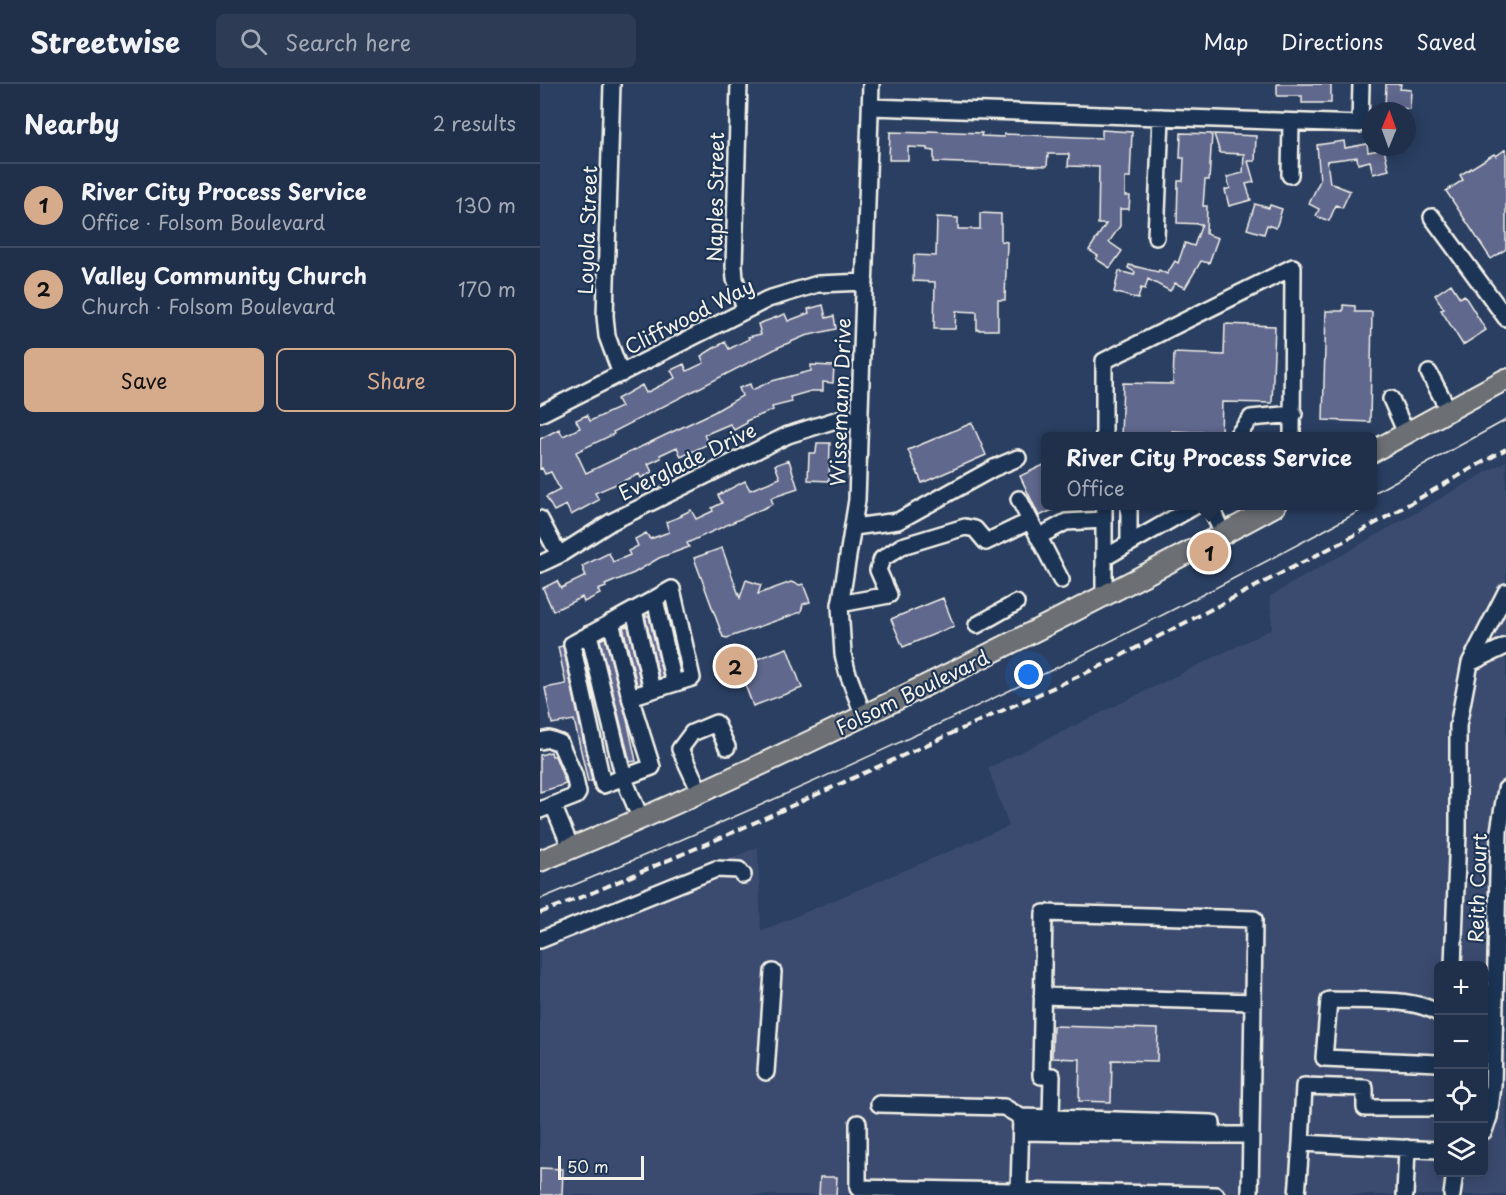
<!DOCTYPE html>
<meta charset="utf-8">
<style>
body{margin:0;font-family:"Playpen Sans",sans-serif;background:#2d3b54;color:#f1f3f6}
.controls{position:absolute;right:18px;bottom:18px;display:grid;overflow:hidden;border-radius:9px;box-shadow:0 3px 15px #0003}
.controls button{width:54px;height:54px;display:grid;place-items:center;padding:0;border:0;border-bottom:2px solid #3d4a62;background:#202f4a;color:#f1f3f6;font:30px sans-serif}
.compass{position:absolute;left:822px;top:18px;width:54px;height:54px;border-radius:50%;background:#202f4a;box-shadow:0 3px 15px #0003;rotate:1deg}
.scale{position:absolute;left:18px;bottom:15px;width:86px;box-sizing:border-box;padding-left:6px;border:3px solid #f4f1e8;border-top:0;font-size:16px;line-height:21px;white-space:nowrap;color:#f4f1e8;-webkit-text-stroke:4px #1d3557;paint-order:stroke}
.you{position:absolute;left:489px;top:591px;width:21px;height:21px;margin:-15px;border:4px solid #fff;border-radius:50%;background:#1a73e8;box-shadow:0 0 0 9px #1a73e833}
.badge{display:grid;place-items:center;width:39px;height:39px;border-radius:50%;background:#d6ab8b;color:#111;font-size:20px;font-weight:700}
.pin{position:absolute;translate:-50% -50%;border:3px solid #fff;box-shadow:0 2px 6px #0006}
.popup{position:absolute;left:501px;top:348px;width:336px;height:78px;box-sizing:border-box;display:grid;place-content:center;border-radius:9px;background:#202f4a;filter:drop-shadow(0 2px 4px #0005);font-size:20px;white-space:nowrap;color:#a2a9b5}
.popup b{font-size:22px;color:#f1f3f6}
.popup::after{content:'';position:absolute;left:50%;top:100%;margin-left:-12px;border:12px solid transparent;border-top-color:#202f4a}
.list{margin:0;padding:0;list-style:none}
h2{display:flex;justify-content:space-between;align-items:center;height:78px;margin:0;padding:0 24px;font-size:26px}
h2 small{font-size:20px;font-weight:400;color:#a2a9b5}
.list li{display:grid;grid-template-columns:39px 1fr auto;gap:18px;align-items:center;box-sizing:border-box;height:84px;padding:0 24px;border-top:2px solid #3d4a62}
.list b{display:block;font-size:22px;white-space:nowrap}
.list p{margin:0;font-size:20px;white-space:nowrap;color:#a2a9b5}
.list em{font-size:20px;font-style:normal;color:#a2a9b5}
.actions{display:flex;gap:12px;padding:18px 24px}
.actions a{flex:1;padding:14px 0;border:2px solid #d6ab8b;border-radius:9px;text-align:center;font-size:21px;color:#d6ab8b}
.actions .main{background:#d6ab8b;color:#111}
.icon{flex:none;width:33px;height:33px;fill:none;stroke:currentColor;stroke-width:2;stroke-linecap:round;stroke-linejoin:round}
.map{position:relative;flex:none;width:966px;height:1111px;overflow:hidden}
header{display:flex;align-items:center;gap:36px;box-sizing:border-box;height:84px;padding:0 30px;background:#202f4a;border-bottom:2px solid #3d4a62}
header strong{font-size:28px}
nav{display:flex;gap:33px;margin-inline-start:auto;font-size:21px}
.search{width:420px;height:54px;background:#2d3b54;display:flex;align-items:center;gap:15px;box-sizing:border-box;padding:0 21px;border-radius:9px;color:#a2a9b5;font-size:22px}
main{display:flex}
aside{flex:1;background:#202f4a}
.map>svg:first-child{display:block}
.built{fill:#3a4b6f;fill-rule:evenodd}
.building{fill:#60678e;stroke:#f4f1e8;stroke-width:1.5}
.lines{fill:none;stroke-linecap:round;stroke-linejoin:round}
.minor-casing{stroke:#f4f1e8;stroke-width:20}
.major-casing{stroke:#f4f1e8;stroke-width:24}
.minor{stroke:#1d3557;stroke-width:15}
.major{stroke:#6c6f75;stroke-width:20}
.tram{stroke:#f4f1e8;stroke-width:1.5}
.rail{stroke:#f4f1e8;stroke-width:4;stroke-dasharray:9 4.5;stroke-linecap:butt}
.labels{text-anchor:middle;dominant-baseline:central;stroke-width:4.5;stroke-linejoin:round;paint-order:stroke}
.street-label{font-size:20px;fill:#f4f1e8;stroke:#1d3557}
</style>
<header>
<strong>Streetwise</strong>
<div class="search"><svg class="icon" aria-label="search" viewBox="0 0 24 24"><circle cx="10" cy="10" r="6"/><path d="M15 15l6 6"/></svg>Search here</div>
<nav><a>Map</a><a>Directions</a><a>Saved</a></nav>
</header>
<main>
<aside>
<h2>Nearby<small>2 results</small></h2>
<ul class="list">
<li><span class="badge">1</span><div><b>River City Process Service</b><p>Office · Folsom Boulevard</p></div><em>130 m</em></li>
<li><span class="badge">2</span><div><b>Valley Community Church</b><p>Church · Folsom Boulevard</p></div><em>170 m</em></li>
</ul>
<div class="actions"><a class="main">Save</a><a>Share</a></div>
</aside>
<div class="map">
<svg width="966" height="1111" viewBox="0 0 966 1111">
<rect width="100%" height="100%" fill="#2a3f62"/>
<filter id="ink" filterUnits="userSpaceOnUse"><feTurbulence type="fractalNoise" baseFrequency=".0167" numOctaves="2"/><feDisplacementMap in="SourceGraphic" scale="12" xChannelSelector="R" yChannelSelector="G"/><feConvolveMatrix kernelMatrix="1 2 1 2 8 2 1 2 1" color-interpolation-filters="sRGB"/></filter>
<g filter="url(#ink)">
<path class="built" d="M966,377V1111H0V851L218,763L221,847L469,742L448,684L732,545L730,512ZM898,882H944V1088H898Z"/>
<path class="building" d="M737,0H791V19H762V12H737Z
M846,0H861L860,5L871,6L870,25L845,23Z
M562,46L592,48L590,94H585V112H590L589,125H580V142L569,158L582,167L570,184L556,175L558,172L549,166L566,140H558L559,83L528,82L529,70H508L507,82L394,78V67L387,66V64L368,63V76H349L350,48L388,49V47L442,49L441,52L464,53V50L562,54Z
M641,49L672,50L669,96H665L663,122H667L666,150L678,154L669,179L661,177L645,204L635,199L630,207L608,195L605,205L601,204L598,215L574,208L579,187L594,191L595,188L588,184L589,181L618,188L619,186L627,190L635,177L638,179L645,159L654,162L662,140L637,139L638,97H643L644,74H640Z
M674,50L716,52L715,77H708L714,98L706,100L711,116L689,122L685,106L690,104L687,93L703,89L704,70L680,69Z
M804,57L805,64L827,60L828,68L844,65L849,86L833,90L830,77L818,80L817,73L787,77L790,99L810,107L802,124L796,121L789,137L776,132L779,125L769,120L780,96L777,61Z
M966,65V165L951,175L906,107L923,96L920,91L954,70L956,72Z
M715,120L729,124L730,121L742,125L736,144L727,141L724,150L707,145Z
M440,129L461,130V157L467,158L465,216H458V246H437V228L416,227L415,245H394L395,198L373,197L374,171L396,172L397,133L418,134V145H440Z
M911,200L920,214L924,211L946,246L923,261L901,226L904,225L895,211Z
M283,221L286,234L294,232L296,245L265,252L239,263L73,348L74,350L36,368L46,389L174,328L202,312L199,304L210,300L212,306L232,297L271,287V281L294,282L293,299L283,298V307H271L250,313L252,318L232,323L233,326L206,337L207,339L194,346L190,340L164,351L168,360L141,373L137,363L120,371L121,374L108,380L112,388L101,394L99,390L55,409L59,416L31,431L26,421L14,427L6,413L20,406L11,388L5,390L2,384L0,385V355L19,345L23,352L40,344L36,336L47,331L50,337L81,323L77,315L102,301L106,309L135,294L131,286L144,280L147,287L164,279L161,272L174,264L185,258L189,265L209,255L208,253L221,250L218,240L245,230L248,237L269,229L268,225Z
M803,221L815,222V228H832L830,338L783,336L786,227H803Z
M685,240L735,242L732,319L682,318L681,349L632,347L631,352H581L583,299L633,300L634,269L684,271Z
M432,339L446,371L382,399L368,366Z
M277,359H290L289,397L268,396L269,369H276Z
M249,376L258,405L231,414L233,420L147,459L149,463L119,474L94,489L65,501L66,503L58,506L60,510L44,518L42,513L13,527L3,504L17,497L21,504L46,492L42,482L69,469L73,478L90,471L88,467L98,462L95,455L106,449L110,455L129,448L126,438L142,432L141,431L151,426L156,435L173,427L172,424L182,419L178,411L205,397L210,406L240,394L235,381Z
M506,380V422H522L499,432L480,392Z
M182,464L200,514L206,496L221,501L218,510L251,498L260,501L263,500L270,518L263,520L261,528L187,554L183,553L154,474Z
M403,514L414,542L363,563L351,535Z
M105,532H109L123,593L119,594Z
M88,542L101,600L97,601L83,543Z
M65,553L88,640L96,677L90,678L60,556Z
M23,562L52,697L48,698L34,636L12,640L5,604L26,600L18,563Z
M247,564L262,604L213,622L198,582Z
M11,668L12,672H15L26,700L0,708V671Z
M513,942L618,945L617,977L572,976L571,1018L539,1017L540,975L512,974Z
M0,1084L23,1085L22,1111H0Z
M280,1093H297L296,1111H279Z"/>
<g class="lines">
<defs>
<path id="minor" d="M72,0L65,232L67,252L81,290
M199,0L194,182L195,195L205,225
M331,23L820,40L821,0
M750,91L751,38
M892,133L966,234
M616,153L621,33
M889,289L909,327
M851,315L866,349
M0,330L228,215L278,200L325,198
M564,352V277L753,183L752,352
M697,352L711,334L754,330
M479,415L521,496
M670,422L683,450
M0,435L19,471
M314,443L358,437L454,384L478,374
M498,453L526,438L564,436
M589,460V422
M564,474L655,422
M0,480L19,471L71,438L248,351L302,334L320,337
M564,512V422
M115,515L134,599
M300,520L349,511L338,486L342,475L362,462L425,443L435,445L446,458L490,437
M94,526L112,606
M71,538L90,613L112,683L63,701L32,560C66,541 99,524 132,505L152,594L90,613
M437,541L476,519
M49,550L84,695L101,735
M930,579L966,562
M324,633L307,587L303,570L300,522L317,416L331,0
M0,657L9,655L20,659L34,691L38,709L36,712L0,726
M160,708L140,665L152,649L176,639L187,663
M13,721L31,764
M0,856L176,785L199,786L203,791
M913,882L918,748V642L930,579L966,508
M502,912L713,918L710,1111
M898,929C873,913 819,917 789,916L784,974L898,979
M226,988L233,888
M339,1020L464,1023L481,1033
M511,1034L672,1039V1051H711
M318,1039V1104L676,1111
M944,1047L949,1033L953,1002L959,747L966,705
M481,1048L672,1051
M761,1059L764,1002L825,1004V1024H898
M479,1107L481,1033L511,1034L512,992H501L504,829L714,835L713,918
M757,1111L761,1059L898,1066
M865,1111L867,1064
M912,1111L915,1088"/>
<path id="major" d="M832,368L966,295
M0,777C146,718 288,650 429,580C531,529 634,477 735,422"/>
</defs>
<use href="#minor" class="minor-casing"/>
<use href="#major" class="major-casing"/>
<use href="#minor" class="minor"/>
<use href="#major" class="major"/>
<path class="tram" d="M832,410L966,336
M0,815C283,699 561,569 829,422"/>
<path class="rail" d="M0,829L54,808L187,751L561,582L804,457L966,365"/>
</g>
</g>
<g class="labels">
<g class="street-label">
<text transform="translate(175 113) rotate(-89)">Naples Street</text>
<text transform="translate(47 146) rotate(-88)">Loyola Street</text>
<text transform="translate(149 232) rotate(-27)">Cliffwood Way</text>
<text transform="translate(300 318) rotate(-88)">Wissemann Drive</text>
<text transform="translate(147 377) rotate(-26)">Everglade Drive</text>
<text transform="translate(372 608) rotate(-26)">Folsom Boulevard</text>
<text transform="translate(937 804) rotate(-88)">Reith Court</text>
</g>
</g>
</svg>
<div class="controls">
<button>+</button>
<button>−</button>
<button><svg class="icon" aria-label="locate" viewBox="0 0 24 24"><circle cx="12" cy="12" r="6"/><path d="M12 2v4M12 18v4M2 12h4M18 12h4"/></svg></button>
<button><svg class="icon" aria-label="layers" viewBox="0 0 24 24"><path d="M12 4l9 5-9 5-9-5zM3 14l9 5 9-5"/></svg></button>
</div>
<svg class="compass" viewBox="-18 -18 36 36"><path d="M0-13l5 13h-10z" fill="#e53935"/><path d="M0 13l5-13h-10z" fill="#a2a9b5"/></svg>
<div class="scale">50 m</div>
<div class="you"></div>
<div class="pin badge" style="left:669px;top:468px">1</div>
<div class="popup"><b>River City Process Service</b>Office</div>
<div class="pin badge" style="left:195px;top:582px">2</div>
</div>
</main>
